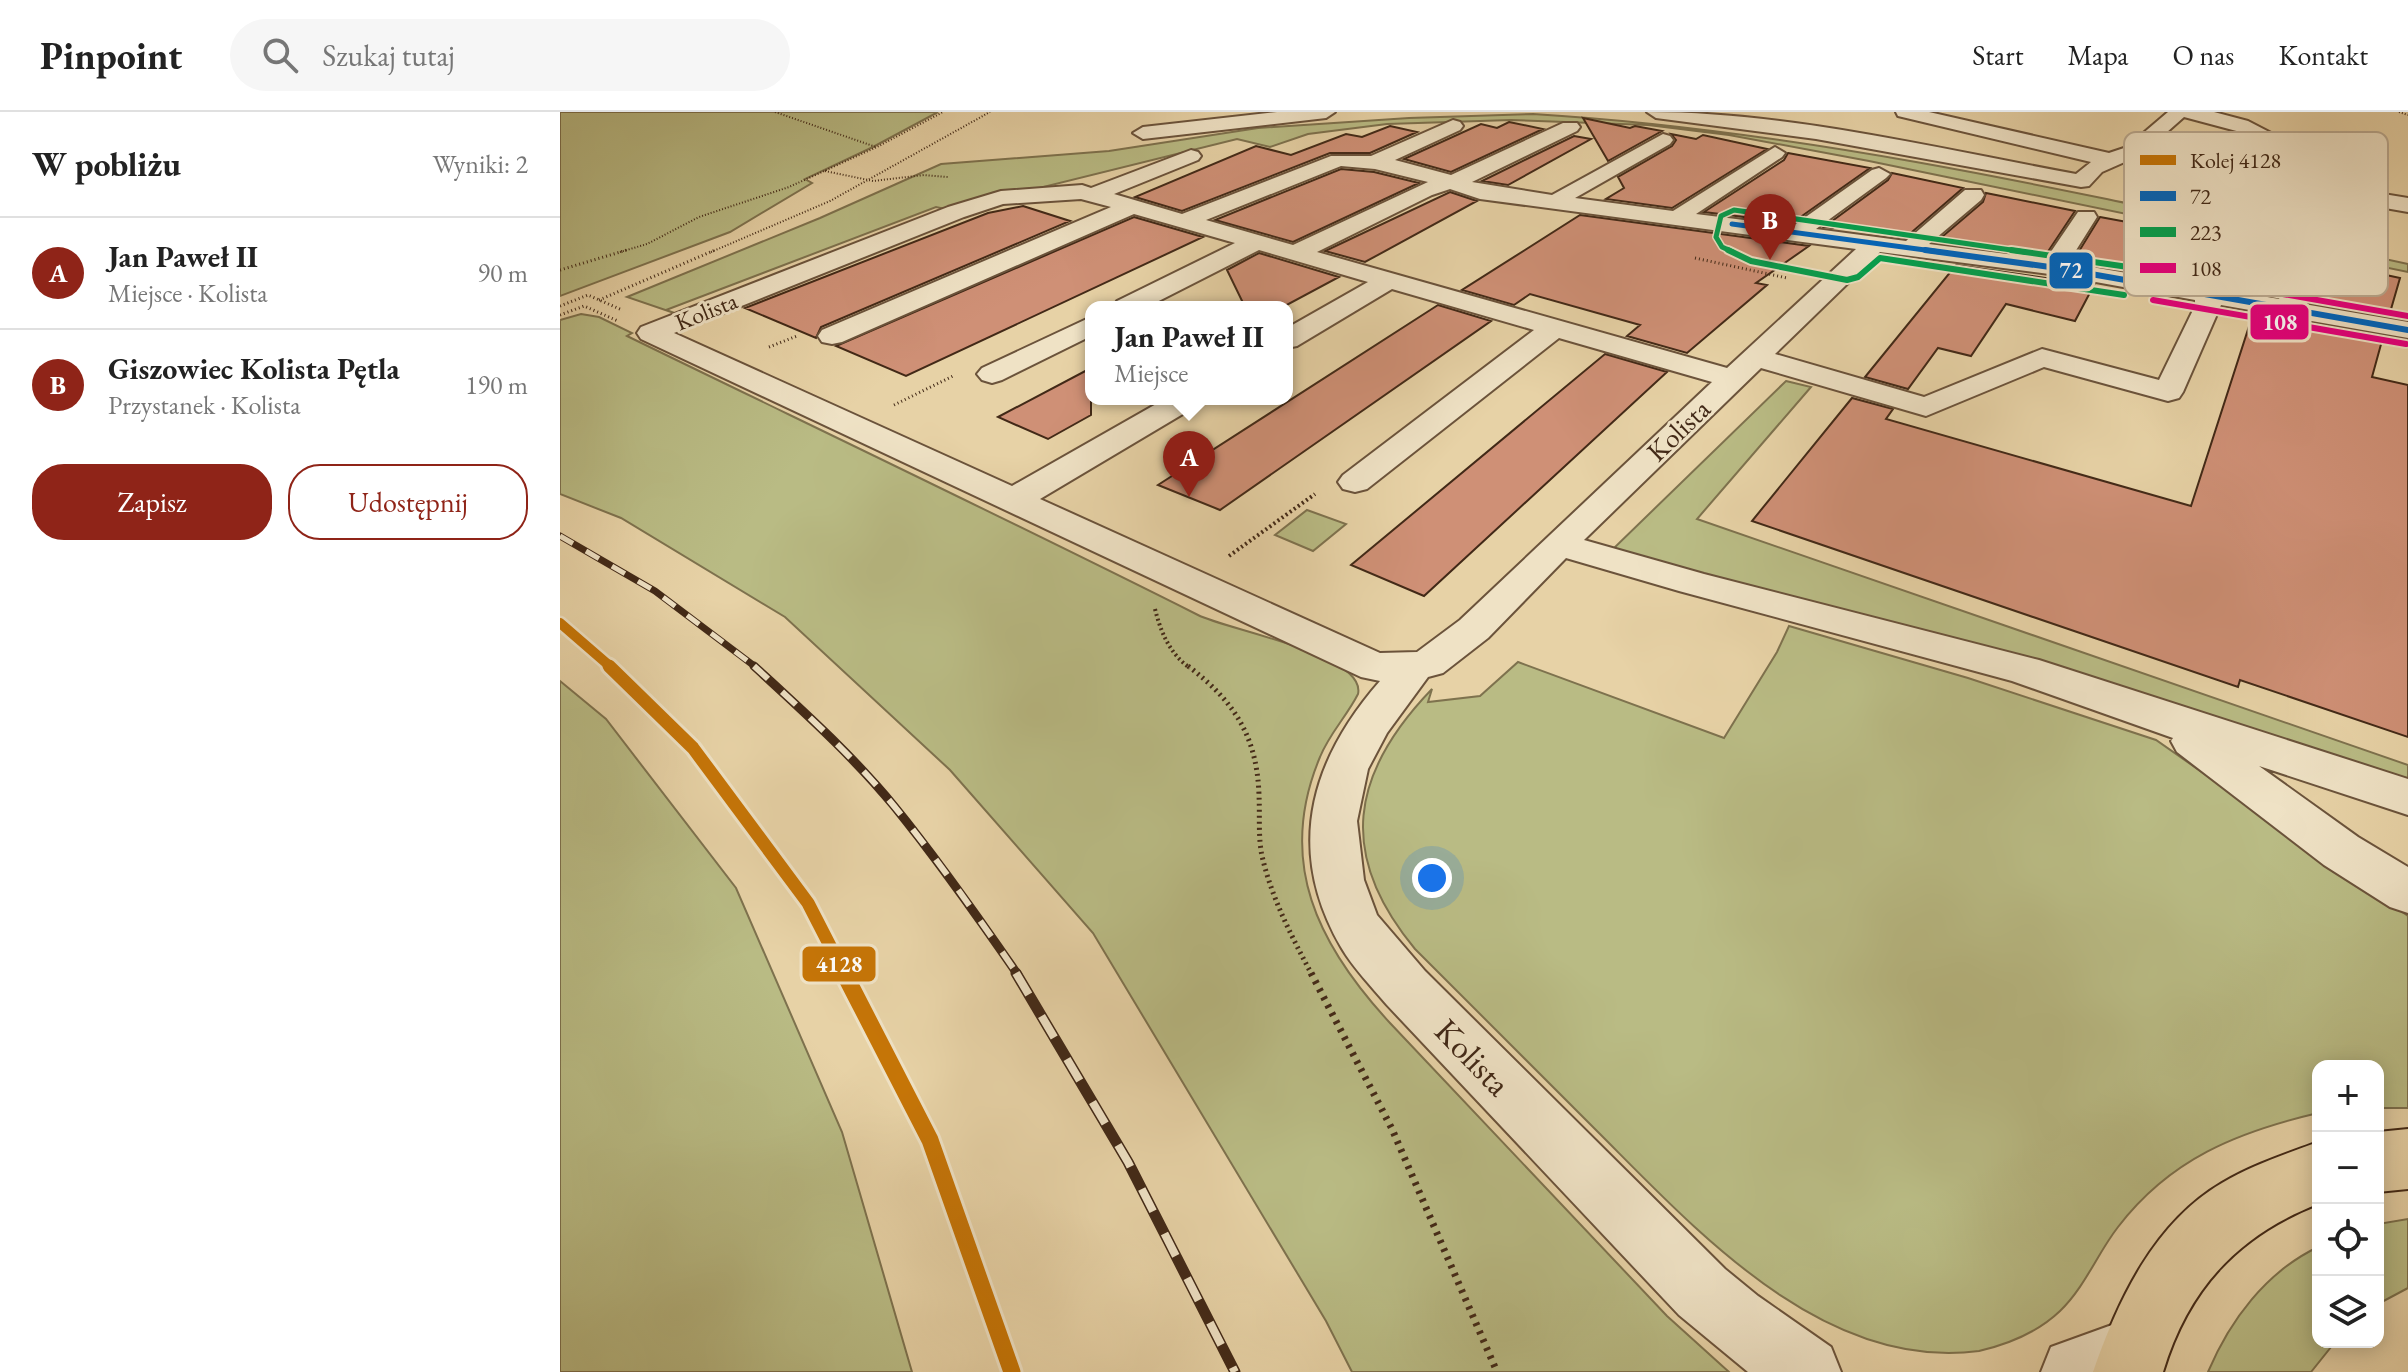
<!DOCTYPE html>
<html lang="pl">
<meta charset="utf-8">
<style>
body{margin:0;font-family:"EB Garamond",serif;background:#f6f6f6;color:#222}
.controls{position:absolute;right:24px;bottom:24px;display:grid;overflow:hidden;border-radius:16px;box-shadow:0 4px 20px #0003}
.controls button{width:72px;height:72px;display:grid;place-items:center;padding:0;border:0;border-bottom:2px solid #e0e0e0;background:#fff;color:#222;font:40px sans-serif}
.you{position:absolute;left:872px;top:766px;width:28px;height:28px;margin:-20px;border:6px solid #fff;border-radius:50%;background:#1a73e8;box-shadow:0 0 0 12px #1a73e833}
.badge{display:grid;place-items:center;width:52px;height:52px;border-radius:50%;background:#8f2418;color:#fff;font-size:26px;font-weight:700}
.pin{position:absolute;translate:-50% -66px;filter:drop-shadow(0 2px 4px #0008)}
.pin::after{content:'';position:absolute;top:42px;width:28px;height:24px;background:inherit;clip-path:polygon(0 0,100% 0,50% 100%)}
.popup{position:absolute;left:525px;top:189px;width:208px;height:104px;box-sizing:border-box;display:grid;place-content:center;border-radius:16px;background:#fff;filter:drop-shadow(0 2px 6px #0005);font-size:26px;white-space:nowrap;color:#767676}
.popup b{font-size:30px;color:#222}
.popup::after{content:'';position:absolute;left:50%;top:100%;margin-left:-16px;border:16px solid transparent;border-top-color:#fff}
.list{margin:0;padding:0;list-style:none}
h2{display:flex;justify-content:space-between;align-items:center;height:104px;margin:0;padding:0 32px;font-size:34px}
h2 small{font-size:26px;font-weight:400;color:#767676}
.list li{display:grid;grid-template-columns:52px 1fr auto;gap:24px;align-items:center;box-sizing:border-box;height:112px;padding:0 32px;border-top:2px solid #e0e0e0}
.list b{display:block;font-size:30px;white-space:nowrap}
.list p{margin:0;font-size:26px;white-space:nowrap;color:#767676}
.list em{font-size:26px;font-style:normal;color:#767676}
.actions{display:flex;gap:16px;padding:24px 32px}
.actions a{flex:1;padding:18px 0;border:2px solid #8f2418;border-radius:32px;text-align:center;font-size:28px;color:#8f2418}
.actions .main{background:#8f2418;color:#fff}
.icon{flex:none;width:44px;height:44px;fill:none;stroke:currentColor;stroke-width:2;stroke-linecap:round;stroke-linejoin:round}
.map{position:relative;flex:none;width:1848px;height:1260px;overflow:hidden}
header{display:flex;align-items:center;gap:48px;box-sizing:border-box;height:112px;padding:0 40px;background:#fff;border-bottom:2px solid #e0e0e0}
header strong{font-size:38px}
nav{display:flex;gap:44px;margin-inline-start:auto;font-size:28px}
.search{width:560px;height:72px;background:#f6f6f6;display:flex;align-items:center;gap:20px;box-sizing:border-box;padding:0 28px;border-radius:44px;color:#767676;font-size:30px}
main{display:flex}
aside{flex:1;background:#fff}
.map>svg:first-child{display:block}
.green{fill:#b9bb84;stroke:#7e724e;stroke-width:2}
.building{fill:#cf9076;stroke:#422917;stroke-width:2}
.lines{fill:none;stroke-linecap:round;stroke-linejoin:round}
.minor-casing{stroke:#6b533b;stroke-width:4}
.major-casing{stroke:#422917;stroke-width:4}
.path-far4{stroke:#422917;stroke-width:2;stroke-dasharray:1 2;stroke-linecap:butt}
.path-far3{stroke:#422917;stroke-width:3;stroke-dasharray:1 3;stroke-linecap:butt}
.path-far2{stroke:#422917;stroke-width:4;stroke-dasharray:2 3;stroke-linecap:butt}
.path-far1{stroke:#422917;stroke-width:5;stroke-dasharray:2 4;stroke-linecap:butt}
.path{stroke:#422917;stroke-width:7;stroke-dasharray:3 6;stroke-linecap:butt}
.minor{fill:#efe2c5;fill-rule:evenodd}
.major{fill:#e7d2a6;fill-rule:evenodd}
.rail-far2-casing{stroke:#422917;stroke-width:7}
.rail-far1-casing{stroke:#422917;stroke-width:9}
.rail-casing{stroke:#422917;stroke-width:11}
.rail-far2{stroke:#efe2c5;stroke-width:5;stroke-dasharray:15;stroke-linecap:butt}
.rail-far1{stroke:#efe2c5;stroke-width:6;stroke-dasharray:19;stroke-linecap:butt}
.rail{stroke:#efe2c5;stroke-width:8;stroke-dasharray:25;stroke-linecap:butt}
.bus-1-far1-casing{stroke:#efe2c5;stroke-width:8}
.bus-1-casing{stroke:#efe2c5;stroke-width:10}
.bus-2-far1-casing{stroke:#efe2c5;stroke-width:8}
.bus-2-casing{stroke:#efe2c5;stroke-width:10}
.bus-3-casing{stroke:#efe2c5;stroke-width:10}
.bus-1-far1{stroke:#0065bd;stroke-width:5}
.bus-1{stroke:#0065bd;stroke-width:6}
.bus-2-far1{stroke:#03a04e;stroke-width:5}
.bus-2{stroke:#03a04e;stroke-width:6}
.bus-3{stroke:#e5007d;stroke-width:6}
.rail-1-far2-casing{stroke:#efe2c5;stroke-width:15}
.rail-1-far1-casing{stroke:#efe2c5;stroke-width:19}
.rail-1-casing{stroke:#efe2c5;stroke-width:23}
.rail-1-far2{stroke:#c67507;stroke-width:10}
.rail-1-far1{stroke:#c67507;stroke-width:13}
.rail-1{stroke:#c67507;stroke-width:17}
.labels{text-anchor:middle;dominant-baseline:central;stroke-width:6;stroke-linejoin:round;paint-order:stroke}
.far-street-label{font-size:24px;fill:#422917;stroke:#efe2c5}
.street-label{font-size:28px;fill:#422917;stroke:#efe2c5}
.near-street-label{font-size:34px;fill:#422917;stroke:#efe2c5}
.key{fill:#efe2c5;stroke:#bbaa91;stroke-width:2}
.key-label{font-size:22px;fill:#422917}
.line-badge{stroke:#efe2c5;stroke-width:3}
.badge-label{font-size:22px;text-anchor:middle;font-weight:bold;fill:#fff}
</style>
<header>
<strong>Pinpoint</strong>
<div class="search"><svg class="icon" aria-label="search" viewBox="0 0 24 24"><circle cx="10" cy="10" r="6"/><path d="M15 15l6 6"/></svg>Szukaj tutaj</div>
<nav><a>Start</a><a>Mapa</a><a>O nas</a><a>Kontakt</a></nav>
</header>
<main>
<aside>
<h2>W pobliżu<small>Wyniki: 2</small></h2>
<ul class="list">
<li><span class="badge">A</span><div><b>Jan Paweł II</b><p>Miejsce · Kolista</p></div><em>90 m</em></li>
<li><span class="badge">B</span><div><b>Giszowiec Kolista Pętla</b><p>Przystanek · Kolista</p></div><em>190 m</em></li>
</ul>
<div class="actions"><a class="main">Zapisz</a><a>Udostępnij</a></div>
</aside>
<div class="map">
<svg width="1848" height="1260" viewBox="0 0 1848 1260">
<rect width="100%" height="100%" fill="#e7d2a6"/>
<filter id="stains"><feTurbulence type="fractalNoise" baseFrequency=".0025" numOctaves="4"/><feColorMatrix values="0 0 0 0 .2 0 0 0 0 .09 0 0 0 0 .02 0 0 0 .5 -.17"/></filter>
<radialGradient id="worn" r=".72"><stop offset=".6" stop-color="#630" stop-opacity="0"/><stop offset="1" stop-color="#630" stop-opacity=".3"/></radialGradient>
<path class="green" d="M0,0H378L313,35L245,67L252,71L170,120L0,184Z
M973,2C1269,20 1559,90 1848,152V160L1309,49L1169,23L1088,13L951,8L827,12L748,22L710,35L677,27L390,98L376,95L106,198L120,203L67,185L260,106L381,52L549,39L698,16L849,6Z
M21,202L39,205L72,221L67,224C258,317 449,408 638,503C667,518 807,542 798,582C787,604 769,622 760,645C716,750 758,833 830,911L1107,1204L1169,1260H792L766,1209L533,821L390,658L225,505L61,406L0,382V208Z
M1226,269L1251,275L1137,407L1848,653V672L1053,437Z
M747,398L786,412L753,439L715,423Z
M1229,514L1408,566L1596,628L1848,804V996H1818V954H1758V1001C1677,1020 1610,1047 1558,1115C1537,1142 1525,1175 1500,1199C1478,1220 1449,1232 1419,1239C1264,1260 1136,1118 1039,1021C977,959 916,898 855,837C777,743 790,662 872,577L868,590L920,584L958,550L1164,626L1217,540Z
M0,569L46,607L176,776L282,1020L352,1260H0Z
M1848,1107V1176L1818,1192V1112Z
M1758,1135V1230H1775L1751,1260H1648C1670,1208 1706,1160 1758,1135Z"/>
<path class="building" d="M1023,6L1070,16L1075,14L1102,19L1048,49Z
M949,10L983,17L891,60L844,47L921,12L937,16Z
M830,14L857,20L810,41H770L622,99L575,85L696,34L731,43L786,22L802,25Z
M1111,22L1136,27L1143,23L1207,37L1112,96L1046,87L1064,76L1058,65L1112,34L1116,28Z
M1014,24L1031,27L948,73L922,69Z
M1228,41L1310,56L1232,111L1144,100L1224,48Z
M781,57L814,60L859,71L733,130L655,108Z
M1332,61L1403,76L1345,126L1278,113L1273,116L1264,115L1328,68Z
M890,80L917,89L805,150L765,139Z
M1426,81L1446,85L1515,99L1485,144L1376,130L1423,90Z
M463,94L510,109L261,215L256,226L185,196L428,101Z
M1020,103L1249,134L1196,171L1207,173L1127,241L1067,224L1080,213L970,182L954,193L902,178Z
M574,105L643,125L346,264L276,234Z
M1540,105L1567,110L1632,124L1608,163L1547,149L1544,154L1513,149Z
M1658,129L1669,130L1739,145L1717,184L1636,169Z
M699,141L779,165L723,195H685L667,158Z
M1766,150L1840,166L1829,204L1748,190Z
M1396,153L1534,173L1515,209L1446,192L1411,244L1378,236L1348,277L1305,265Z
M878,193L931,209L660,398L598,373Z
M1693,202L1823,225L1812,265L1848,273V625L1680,568L1678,575L1192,409L1292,286L1333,297L1326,307L1631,394Z
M1045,242L1107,260L864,484L791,453Z
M531,256V303L488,327L438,305Z"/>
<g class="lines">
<defs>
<path id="minor" d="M717,0H775L766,6L583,27L573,21L583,15Z
M1087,0C1231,0 1375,36 1516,62L1531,50L1338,4L1336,0H1369L1549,41L1567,35L1608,0H1654L1688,9L1715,23L1781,75L1848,86V100L1688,72L1576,45L1542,60L1529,74L1521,75L1256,27L1096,6ZM1624,5L1684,21L1747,70L1688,60L1589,36Z
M893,8L900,10L903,14L900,18L835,48L891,63L1003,11H1017L1020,15L1017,19L912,70L992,83L1103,22L1110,24L1113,28L1110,32L1015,86L1113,99L1215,35L1225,41L1222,45L1136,102L1233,114L1312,58L1319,56L1330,62L1326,66L1256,117L1346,129L1405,78H1421L1424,83L1421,88L1369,132L1486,147L1518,100H1534L1537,105L1508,151L1608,168L1635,124H1651L1655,129L1631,172L1719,187L1742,146H1760L1763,151L1744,192L1848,210V226L1661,193L1623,280L1619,286L1608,289L1484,255L1366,304L1201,256L1024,428L1144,462L1479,548L1848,667V703L1699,654L1798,725L1848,755V801L1830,795L1764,753L1617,640L1611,629L1613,626L1452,569L1119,479L1006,446L928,526L883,561L868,565L827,621L808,657L797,709L804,768L817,803L865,859L1165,1157L1198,1184L1271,1235L1281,1260H1188L1119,1203L827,893C811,874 793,856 781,835C725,738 750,649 820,569L801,565L81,227L77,221L81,215L388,95L441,79L522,73L531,76L631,38L638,40L641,44L638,48L554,82L622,102L771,44H811ZM781,54L815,57L868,70L733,133L646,108ZM890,77L920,87L1296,137L1167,256L757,140L872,83ZM521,87L551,95L262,218L258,224L262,230L272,232L282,230L574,102L675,131L557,189L553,195H587L699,138L808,170L727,216V236L737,234L832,177L974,218L783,363L778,370L783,377L795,380L807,377L999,226L1152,270L900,508L857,540L820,541L480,387L638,293L642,287H605L452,374L114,221L404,105L443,92ZM1320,140L1497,163L1635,188V194L1599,268L1482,237L1364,285L1215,242Z
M531,205V224L442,268L432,271L422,268L417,262L422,256Z
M1574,1205L1598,1215L1608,1239L1600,1260H1481L1491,1235Z"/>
<path id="major" d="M1848,1017V1077L1818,1080V1020Z
M1758,1030V1092C1678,1123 1628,1177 1603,1260H1533C1558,1188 1594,1111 1662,1071C1692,1053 1726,1042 1758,1030Z"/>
</defs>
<use href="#minor" class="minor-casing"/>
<use href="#major" class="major-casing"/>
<path class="path-far4" d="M215,0L316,35
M1839,0L1848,3
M265,59L313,69L364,63L388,65
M60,140L87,132L139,105L229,75L317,35L383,0
M151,140L270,89L430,0"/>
<path class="path-far3" d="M1135,146L1227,166
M0,158L67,138
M39,188L155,138
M0,194L28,183L62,198
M0,203L24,194L58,209
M209,235L237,224
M334,293L393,264"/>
<path class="path-far2" d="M669,444L755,382
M595,497C601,521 610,542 630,556"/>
<path class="path-far1" d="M628,554C674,589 697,624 699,683C700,703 698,725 702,744C712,787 731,823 752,863"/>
<path class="path" d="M751,861L832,1017L937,1260"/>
<use href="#minor" class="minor"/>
<use href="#major" class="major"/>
<defs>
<path id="rail-far2" d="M0,424L95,479L197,556"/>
<path id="rail-far1" d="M194,554C243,599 292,643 334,694C378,748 418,805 458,863"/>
<path id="rail" d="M456,861L568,1050L675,1260"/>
</defs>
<use href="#rail-far2" class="rail-far2-casing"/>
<use href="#rail-far1" class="rail-far1-casing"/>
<use href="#rail" class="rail-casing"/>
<use href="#rail-far2" class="rail-far2"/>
<use href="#rail-far1" class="rail-far1"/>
<use href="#rail" class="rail"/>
<defs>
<path id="bus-1-far1" d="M1172,112L1380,140"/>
<path id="bus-1" d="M1365,138L1497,156L1848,218"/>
<path id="bus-2-far1" d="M1173,140L1162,135L1156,125L1161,104L1174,98L1465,140"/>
<path id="bus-2" d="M1168,138L1191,149L1287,168L1298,165L1320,146L1564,183
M1451,138L1568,155"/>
<path id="bus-3" d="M1598,160L1848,204
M1593,188L1846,232"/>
</defs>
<use href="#bus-1-far1" class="bus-1-far1-casing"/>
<use href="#bus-1" class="bus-1-casing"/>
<use href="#bus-2-far1" class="bus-2-far1-casing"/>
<use href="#bus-2" class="bus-2-casing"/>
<use href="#bus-3" class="bus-3-casing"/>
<use href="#bus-1-far1" class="bus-1-far1"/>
<use href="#bus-1" class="bus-1"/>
<use href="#bus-2-far1" class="bus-2-far1"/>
<use href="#bus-2" class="bus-2"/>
<use href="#bus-3" class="bus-3"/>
<defs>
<path id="rail-1-far2" d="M0,511L52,556"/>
<path id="rail-1-far1" d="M49,554L133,636L248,791L285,863"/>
<path id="rail-1" d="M284,861L370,1028L452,1260"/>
</defs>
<use href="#rail-1-far2" class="rail-1-far2-casing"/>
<use href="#rail-1-far1" class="rail-1-far1-casing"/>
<use href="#rail-1" class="rail-1-casing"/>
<use href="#rail-1-far2" class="rail-1-far2"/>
<use href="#rail-1-far1" class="rail-1-far1"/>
<use href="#rail-1" class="rail-1"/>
</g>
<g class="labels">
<g class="far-street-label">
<text transform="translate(146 199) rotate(-22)">Kolista</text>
</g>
<g class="street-label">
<text transform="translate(1118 318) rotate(-44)">Kolista</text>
</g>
<g class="near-street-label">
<text transform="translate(913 945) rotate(46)">Kolista</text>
</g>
</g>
<rect x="1564" y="20" width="264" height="164" rx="12" class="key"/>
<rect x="1580" y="43" width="36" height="10" fill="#c67507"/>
<rect x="1580" y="79" width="36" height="10" fill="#0065bd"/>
<rect x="1580" y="115" width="36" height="10" fill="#03a04e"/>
<rect x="1580" y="151" width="36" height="10" fill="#e5007d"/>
<g class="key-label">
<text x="1630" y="56">Kolej 4128</text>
<text x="1630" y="92">72</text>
<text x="1630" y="128">223</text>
<text x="1630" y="164">108</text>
</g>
<g class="line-badge">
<rect x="1488" y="139" width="46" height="39" rx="8" fill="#0065bd"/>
<rect x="1689" y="191" width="61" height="38" rx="8" fill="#e5007d"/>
<rect x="241" y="833" width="76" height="38" rx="8" fill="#c67507"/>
</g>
<g class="badge-label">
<text x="1511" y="166">72</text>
<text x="1720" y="218">108</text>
<text x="279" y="860">4128</text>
</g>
<rect width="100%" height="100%" filter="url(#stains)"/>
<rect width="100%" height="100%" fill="url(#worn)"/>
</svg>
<div class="controls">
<button>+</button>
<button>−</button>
<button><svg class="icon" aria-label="locate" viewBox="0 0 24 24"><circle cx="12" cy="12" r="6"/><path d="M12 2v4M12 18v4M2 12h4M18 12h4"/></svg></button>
<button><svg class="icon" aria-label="layers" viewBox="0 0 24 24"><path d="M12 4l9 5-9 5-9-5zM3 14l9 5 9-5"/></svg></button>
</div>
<div class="you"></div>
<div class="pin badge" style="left:629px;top:385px">A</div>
<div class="popup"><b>Jan Paweł II</b>Miejsce</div>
<div class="pin badge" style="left:1210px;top:148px">B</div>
</div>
</main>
